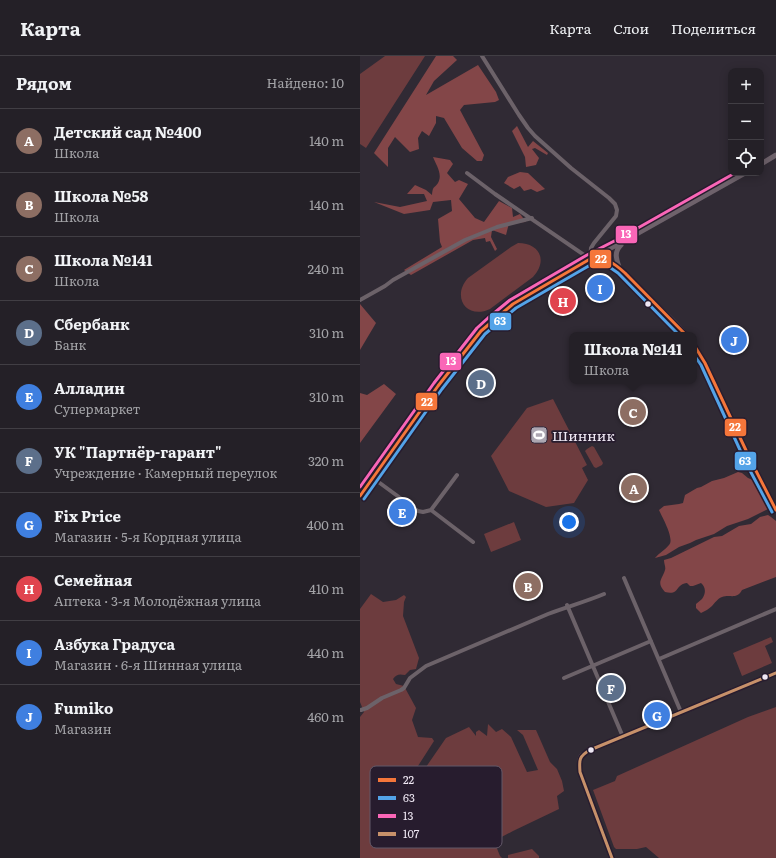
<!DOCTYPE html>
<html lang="ru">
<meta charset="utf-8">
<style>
body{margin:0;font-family:Literata,serif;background:#2c282f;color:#f1f3f6}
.controls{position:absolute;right:12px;top:12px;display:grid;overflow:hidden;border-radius:8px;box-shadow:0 2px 10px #0003}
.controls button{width:36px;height:36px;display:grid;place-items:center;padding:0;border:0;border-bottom:1px solid #413e44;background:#242027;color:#f1f3f6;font:20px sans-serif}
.you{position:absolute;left:209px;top:466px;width:14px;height:14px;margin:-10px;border:3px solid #fff;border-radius:50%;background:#1a73e8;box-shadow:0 0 0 6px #1a73e833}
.badge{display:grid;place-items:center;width:26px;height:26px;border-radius:50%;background:#d93025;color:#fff;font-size:13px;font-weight:700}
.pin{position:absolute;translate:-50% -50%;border:2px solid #fff;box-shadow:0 1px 4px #0006}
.popup{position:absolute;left:209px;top:276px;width:128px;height:52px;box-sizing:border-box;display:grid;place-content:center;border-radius:8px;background:#242027;filter:drop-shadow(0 1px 3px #0005);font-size:13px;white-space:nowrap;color:#a3a3a7}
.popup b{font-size:15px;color:#f1f3f6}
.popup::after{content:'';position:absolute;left:50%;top:100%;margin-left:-8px;border:8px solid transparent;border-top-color:#242027}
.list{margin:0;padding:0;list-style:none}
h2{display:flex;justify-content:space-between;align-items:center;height:52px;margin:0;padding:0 16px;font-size:17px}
h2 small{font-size:13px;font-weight:400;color:#a3a3a7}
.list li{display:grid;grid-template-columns:26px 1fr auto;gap:12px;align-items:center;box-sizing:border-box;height:64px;padding:0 16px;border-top:1px solid #413e44}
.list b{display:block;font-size:15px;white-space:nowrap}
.list p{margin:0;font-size:13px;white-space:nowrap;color:#a3a3a7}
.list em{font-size:13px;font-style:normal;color:#a3a3a7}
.icon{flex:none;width:22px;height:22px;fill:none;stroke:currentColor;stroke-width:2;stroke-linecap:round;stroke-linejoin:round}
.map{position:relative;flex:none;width:416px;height:802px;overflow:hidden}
header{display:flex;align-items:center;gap:24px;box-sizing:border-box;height:56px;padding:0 20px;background:#242027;border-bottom:1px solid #413e44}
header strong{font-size:19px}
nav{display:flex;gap:22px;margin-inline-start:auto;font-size:14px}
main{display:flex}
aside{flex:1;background:#242027}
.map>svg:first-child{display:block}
.green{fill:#6d3c3e}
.forest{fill:#834648}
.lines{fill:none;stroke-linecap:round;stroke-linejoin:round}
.minor{stroke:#6c6269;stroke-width:4}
.major{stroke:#6e626b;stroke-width:5}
.bus-1-casing{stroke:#271c2e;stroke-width:6}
.bus-2-casing{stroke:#271c2e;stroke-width:6}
.bus-3-casing{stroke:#271c2e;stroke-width:6}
.bus-4-casing{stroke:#271c2e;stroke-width:6}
.bus-1{stroke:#f5763a;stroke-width:3}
.bus-2{stroke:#53a3e8;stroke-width:3}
.bus-3{stroke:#fa66b7;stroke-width:3}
.bus-4{stroke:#c7916a;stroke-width:3}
.bus-dot{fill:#efe8f4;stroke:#271c2e;stroke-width:1.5}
.labels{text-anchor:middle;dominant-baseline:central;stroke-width:3.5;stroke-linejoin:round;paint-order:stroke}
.poi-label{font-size:14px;fill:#efe8f4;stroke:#271c2e;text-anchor:start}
.key{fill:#271c2e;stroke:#635969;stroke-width:1}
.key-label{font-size:11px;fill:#efe8f4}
.line-badge{stroke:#271c2e;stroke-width:1.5}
.badge-label{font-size:11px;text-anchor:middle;font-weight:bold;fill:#fff}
</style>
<header>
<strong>Карта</strong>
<nav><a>Карта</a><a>Слои</a><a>Поделиться</a></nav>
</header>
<main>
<aside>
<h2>Рядом<small>Найдено: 10</small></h2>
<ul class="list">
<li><span class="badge" style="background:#8d6e63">A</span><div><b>Детский сад №400</b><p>Школа</p></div><em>140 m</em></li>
<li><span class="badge" style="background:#8d6e63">B</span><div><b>Школа №58</b><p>Школа</p></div><em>140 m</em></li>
<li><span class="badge" style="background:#8d6e63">C</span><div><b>Школа №141</b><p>Школа</p></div><em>240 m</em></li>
<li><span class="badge" style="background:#5c6f8a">D</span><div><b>Сбербанк</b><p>Банк</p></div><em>310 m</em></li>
<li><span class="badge" style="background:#3f7fe0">E</span><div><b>Алладин</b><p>Супермаркет</p></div><em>310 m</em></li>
<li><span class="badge" style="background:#5c6f8a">F</span><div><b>УК &quot;Партнёр-гарант&quot;</b><p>Учреждение · Камерный переулок</p></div><em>320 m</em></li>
<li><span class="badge" style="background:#3f7fe0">G</span><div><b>Fix Price</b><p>Магазин · 5-я Кордная улица</p></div><em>400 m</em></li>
<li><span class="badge" style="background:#e0444e">H</span><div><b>Семейная</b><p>Аптека · 3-я Молодёжная улица</p></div><em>410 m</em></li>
<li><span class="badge" style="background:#3f7fe0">I</span><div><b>Азбука Градуса</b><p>Магазин · 6-я Шинная улица</p></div><em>440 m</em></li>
<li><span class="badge" style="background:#3f7fe0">J</span><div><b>Fumiko</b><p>Магазин</p></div><em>460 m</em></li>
</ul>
</aside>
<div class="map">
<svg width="416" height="802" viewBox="0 0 416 802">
<rect width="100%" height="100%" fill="#302a34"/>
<path class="green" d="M25,0H65L6,92L0,88V18Z
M158,187C180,187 188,205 173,221L130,253C107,264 91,241 108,222L151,191Z
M193,343L227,409L222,412L228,424L214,447L186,451L149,435L131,400L167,352Z
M232,390L234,391L243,407L242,409L236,412L234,411L225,395L227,393Z
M154,466L161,484L131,496L124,478Z
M11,538L23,546L36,544L44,539L46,541L44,546L43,560L59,602L56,613L50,614L45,619C39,618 37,618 33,623L36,628L44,630L56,652L52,664L58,681L72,682L74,685L58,710L59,715L65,722L66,711L86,682L109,671L116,680V676L119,674L127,680L128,668L136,676L142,673L151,681L167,716L178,714L163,679L157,674H176L190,706L197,713L202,725L204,735L197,740L199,753L153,775L134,785L140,800L142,802H0V661L4,656L0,646V553Z
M411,581L413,586L405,590L412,607L382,620L373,597Z
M416,651V802H299L286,791L277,793H256L254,791L233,734L255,725L257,720L388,661Z
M172,793L179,800V802H148V799Z"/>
<path class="forest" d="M76,0H93L97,4L74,25L66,39L118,9L136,36L139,44L135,46L104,49L100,54L124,99L122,105H117L102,92L84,62L76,60V67L69,80L62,75L58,82L59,93L50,96L35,81L28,92V111L14,97Z
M157,70L168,91L173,85L188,97L187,99L175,92L172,93L179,102L176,109L166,111L165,101L152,75Z
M73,101L90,104L93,108L87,117L95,126L99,124L108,128L99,143L115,162L124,166L139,145L152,152L153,161L160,158L166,166L149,167L146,179L132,174L131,181L137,193L135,195L130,185L126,186L125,182L113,184L51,219L44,214L82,191L80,186L78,163L92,155L91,144L73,146L70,154L44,158L14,146L40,151L67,145L64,138H47L55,129L66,134L72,139C73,129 74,133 78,127C83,118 76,109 73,101Z
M160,116L168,117L185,133L177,136L171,133L164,135L160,130L154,133L144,127L148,121Z
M0,248L16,267L0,294Z
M24,328L36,338L0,387V337L7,339Z
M378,416L382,417L388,422L395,425L403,434L408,453L388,463L367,470L354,478L336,484L330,487L319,491L306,499L295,502C299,497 305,494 309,489C315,483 302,461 299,454L304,450L319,448L323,447L325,439L337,432L341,431L352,425L364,422Z
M408,459L411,461L416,465V521L382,534C377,544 370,538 362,541C357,543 355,547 352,550C349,553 345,555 341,557L336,552V548C338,546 340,545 342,543C346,538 346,531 341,527L333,530H330L327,527C315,528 320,540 305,536C296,526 302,524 305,514C306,511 304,508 304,504L311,502L354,481L362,480L379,470L391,468L400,461Z"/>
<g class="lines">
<path class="minor" d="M122,0L159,59L168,72L175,80L211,112L249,142L255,148L257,154L256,160L234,187L231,192L230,203
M107,117L135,138L230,203
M0,244L25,230L33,224L105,184L137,171L172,162
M13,422L58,455L63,456L71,454L97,419
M71,454L113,486
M264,522L321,656
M207,549L263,681
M299,603L416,553
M204,622L291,585
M1,654L7,652L22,642L41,634L44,632L50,622L66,610L188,558C206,551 225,546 244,538"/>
<path class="major" d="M401,108L416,99
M234,202C241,202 246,203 252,207C265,215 275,229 286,239C300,253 314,264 326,279
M259,211C256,202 254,196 261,189
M334,289L345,307L391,405L416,454
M0,440L78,330L121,275L131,266L153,248L230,203L264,185L385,117
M252,802L220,716C218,700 220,698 235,692L416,617"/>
<defs>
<path id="bus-1" d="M334,289L345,307L391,405L416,454
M0,440L78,330L121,275L153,248L230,203C246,201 254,207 265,217L326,279"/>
<path id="bus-2" d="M334,299L341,309L386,407L412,456
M4,443L82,333L125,278L156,252L232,208L238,207L245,208L258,217L319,279"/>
<path id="bus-3" d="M0,431L74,327L117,272L128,262L150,244L227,199L262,181L375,117"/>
<path id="bus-4" d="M252,802L220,716C219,704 219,700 230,694L416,617"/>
</defs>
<use href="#bus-1" class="bus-1-casing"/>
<use href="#bus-2" class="bus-2-casing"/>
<use href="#bus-3" class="bus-3-casing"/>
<use href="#bus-4" class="bus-4-casing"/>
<use href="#bus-1" class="bus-1"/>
<use href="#bus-2" class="bus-2"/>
<use href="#bus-3" class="bus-3"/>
<use href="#bus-4" class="bus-4"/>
</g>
<defs>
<symbol id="stadium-square" viewBox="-11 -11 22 22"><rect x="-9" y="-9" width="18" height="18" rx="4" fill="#aca6b1" stroke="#271c2e"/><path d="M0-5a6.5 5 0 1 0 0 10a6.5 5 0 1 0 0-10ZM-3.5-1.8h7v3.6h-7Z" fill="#fff"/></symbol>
</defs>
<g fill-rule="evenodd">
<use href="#stadium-square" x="169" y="369" width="20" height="20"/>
</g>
<g class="bus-dot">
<circle cx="288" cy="248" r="3.5"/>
<circle cx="405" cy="621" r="3.5"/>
<circle cx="231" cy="694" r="3.5"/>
</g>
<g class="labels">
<g class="poi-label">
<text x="192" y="379">Шинник</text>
</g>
</g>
<rect x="10" y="710" width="132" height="82" rx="6" class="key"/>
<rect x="18" y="722" width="18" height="4" fill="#f5763a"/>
<rect x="18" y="740" width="18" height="4" fill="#53a3e8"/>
<rect x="18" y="758" width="18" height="4" fill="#fa66b7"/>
<rect x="18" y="776" width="18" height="4" fill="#c7916a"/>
<g class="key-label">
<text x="43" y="728">22</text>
<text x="43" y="746">63</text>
<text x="43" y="764">13</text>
<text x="43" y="782">107</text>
</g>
<g class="line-badge">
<rect x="255" y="169" width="23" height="19" rx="4" fill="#fa66b7"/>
<rect x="229" y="193" width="23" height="20" rx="4" fill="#f5763a"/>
<rect x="129" y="256" width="23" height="19" rx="4" fill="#53a3e8"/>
<rect x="79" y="296" width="23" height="19" rx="4" fill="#fa66b7"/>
<rect x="55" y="336" width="23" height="19" rx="4" fill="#f5763a"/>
<rect x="364" y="362" width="23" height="19" rx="4" fill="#f5763a"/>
<rect x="374" y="395" width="23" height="20" rx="4" fill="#53a3e8"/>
</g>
<g class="badge-label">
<text x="266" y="182">13</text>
<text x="241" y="207">22</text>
<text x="140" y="269">63</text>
<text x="91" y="309">13</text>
<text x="67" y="350">22</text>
<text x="375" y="375">22</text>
<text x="385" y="409">63</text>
</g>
</svg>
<div class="controls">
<button>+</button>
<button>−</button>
<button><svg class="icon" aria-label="locate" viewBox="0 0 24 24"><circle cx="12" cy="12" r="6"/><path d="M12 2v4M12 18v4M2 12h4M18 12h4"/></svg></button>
</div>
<div class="you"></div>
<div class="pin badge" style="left:274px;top:432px;background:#8d6e63">A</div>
<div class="pin badge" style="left:168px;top:530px;background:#8d6e63">B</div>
<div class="pin badge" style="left:273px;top:356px;background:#8d6e63">C</div>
<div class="popup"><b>Школа №141</b>Школа</div>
<div class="pin badge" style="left:121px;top:327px;background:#5c6f8a">D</div>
<div class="pin badge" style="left:42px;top:456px;background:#3f7fe0">E</div>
<div class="pin badge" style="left:251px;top:632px;background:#5c6f8a">F</div>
<div class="pin badge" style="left:297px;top:659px;background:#3f7fe0">G</div>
<div class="pin badge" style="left:203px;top:245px;background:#e0444e">H</div>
<div class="pin badge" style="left:240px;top:232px;background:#3f7fe0">I</div>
<div class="pin badge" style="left:374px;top:284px;background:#3f7fe0">J</div>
</div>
</main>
